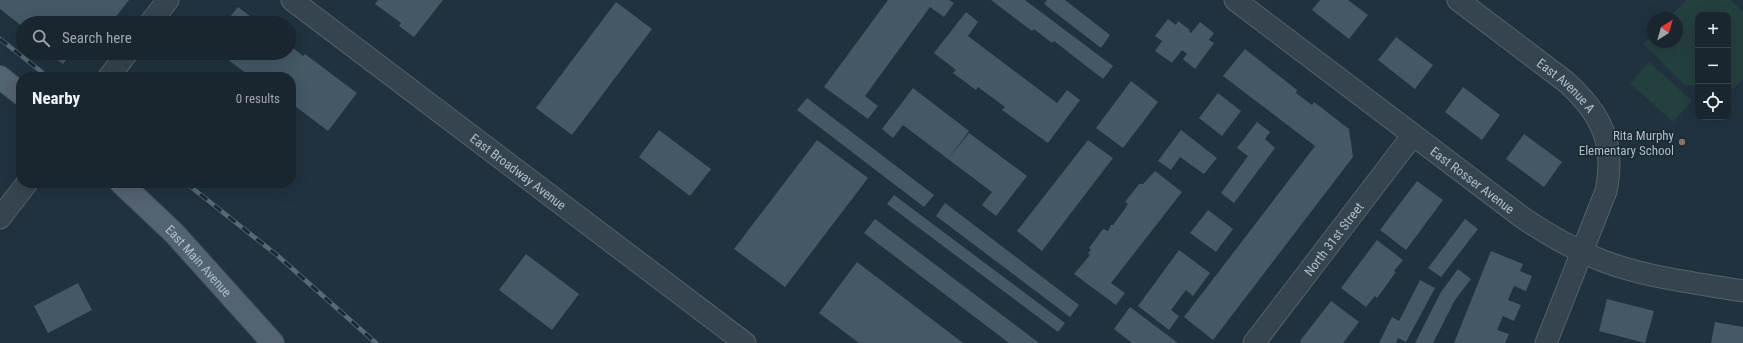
<!DOCTYPE html>
<meta charset="utf-8">
<style>
body{margin:0;font-family:"Roboto Condensed",sans-serif;background:#26323b;color:#f1f3f6}
.controls{position:absolute;right:12px;top:12px;display:grid;overflow:hidden;border-radius:8px;box-shadow:0 4px 16px #0002}
.controls button{width:36px;height:36px;display:grid;place-items:center;padding:0;border:0;border-bottom:1px solid #37434b;background:#19262f;color:#f1f3f6;font:20px sans-serif}
.compass{position:absolute;left:1647px;top:12px;width:36px;height:36px;border-radius:50%;background:#19262f;box-shadow:0 4px 16px #0002;rotate:37deg}
.list{margin:0;padding:0;list-style:none}
h2{display:flex;justify-content:space-between;align-items:center;height:52px;margin:0;padding:0 16px;font-size:17px}
h2 small{font-size:13px;font-weight:400;color:#9fa5aa}
.icon{flex:none;width:22px;height:22px;fill:none;stroke:currentColor;stroke-width:2;stroke-linecap:round;stroke-linejoin:round}
.map{position:relative;flex:none;width:1743px;height:343px;overflow:hidden}
.search{position:absolute;background:#19262f;box-shadow:0 4px 16px #0002;left:16px;top:16px;width:280px;height:44px;display:flex;align-items:center;gap:10px;box-sizing:border-box;padding:0 14px;border-radius:22px;color:#9fa5aa;font-size:15px}
.panel{position:absolute;background:#19262f;box-shadow:0 4px 16px #0002;left:16px;top:72px;width:280px;height:116px;border-radius:16px}
.map>svg:first-child{display:block}
.green{fill:#233f3e}
.building{fill:#445865}
.lines{fill:none;stroke-linecap:round;stroke-linejoin:round}
.minor-casing{stroke:#53616c;stroke-width:23}
.major-casing{stroke:#3e4d57;stroke-width:24}
.minor{stroke:#35444e;stroke-width:21}
.major{stroke:#53636f;stroke-width:22}
.rail-casing{stroke:#566976;stroke-width:4.5}
.rail{stroke:#1a2933;stroke-width:3;stroke-dasharray:9;stroke-linecap:butt}
.education-dot{fill:#8d6e63;stroke:#1a2933;stroke-width:1.5}
.labels{text-anchor:middle;dominant-baseline:central;stroke-width:3;stroke-linejoin:round;paint-order:stroke}
.street-label{font-size:13px;fill:#b0beca;stroke:#1a2933}
.poi-label{font-size:13px;fill:#b0beca;stroke:#1a2933;text-anchor:end}
</style>
<div class="map">
<svg width="1743" height="343" viewBox="0 0 1743 343">
<rect width="100%" height="100%" fill="#21323f"/>
<path class="green" d="M1686,0H1731L1743,12V79L1733,89L1728,88V15H1698V86L1685,85L1643,44L1653,34V42H1677V18H1669Z
M1649,62L1692,101L1673,122L1630,83Z"/>
<path class="building" d="M0,0H129L111,23H23V27L0,9Z
M378,0H443L414,37L399,26L401,23L375,4Z
M888,0H949L954,3L944,17L930,7L865,96L878,106L868,119L824,87Z
M991,0H1025L1113,66L1103,79L1054,41L1052,43L1034,29L1032,31Z
M1047,0H1065L1110,35L1101,48L1044,4Z
M1320,0H1348L1368,15L1349,39L1312,10Z
M616,2L652,29L572,135L536,108Z
M238,7L259,23H225Z
M966,12L978,22L968,36L1057,103L1067,90L1080,100L1048,143L1002,110L1005,107L978,87L976,90L953,73L956,70L934,53Z
M1168,19L1176,25L1178,21L1190,30L1189,31L1191,33L1200,22L1214,33L1209,40L1214,43L1195,69L1183,59L1187,54L1182,50L1172,63L1155,51L1162,41L1155,36Z
M1396,37L1433,65L1415,89L1378,60Z
M289,45L303,56L305,54L357,93L328,131L291,103V77H251L219,53H289Z
M1245,49L1297,90L1296,93L1312,105L1314,102L1349,129L1353,157L1213,340L1184,317L1315,146L1223,76Z
M49,53H72L63,64Z
M1131,81L1158,102L1123,148L1096,128Z
M1463,87L1500,115L1482,140L1445,112Z
M913,88L969,131L948,159L903,125L893,138L882,129Z
M1218,93L1241,111L1222,136L1199,118Z
M807,98L934,195L924,207L797,110Z
M1257,122L1270,132L1265,139L1275,148L1234,203L1221,193L1248,156L1237,148Z
M659,130L711,169L690,196L639,157Z
M1181,130L1217,158L1204,174L1180,157L1171,170L1158,161Z
M969,133L1027,176L996,216L982,205L992,192L948,159Z
M1524,134L1562,162L1544,187L1506,159Z
M817,140L868,178L785,287L734,249Z
M1088,140L1113,158L1042,251L1017,231Z
M1155,171L1182,192L1111,283L1125,293L1116,305L1074,274L1090,255L1088,253L1091,250L1089,248L1103,229L1108,231L1111,225H1113L1125,209L1128,204L1125,202L1139,184H1143Z
M1417,181L1443,200L1406,250L1380,230Z
M894,195L1065,323L1058,332L887,204Z
M945,203L1079,305L1070,317L936,216Z
M1208,210L1233,229L1216,252L1190,233Z
M875,219L1039,343H1009L864,233Z
M1465,219L1478,229L1441,277L1428,268Z
M1377,240L1403,260L1394,271L1396,272L1377,298L1375,296L1366,307L1341,288Z
M1179,250L1210,273L1193,296L1186,290L1171,310L1179,316L1169,330L1138,306Z
M1491,251L1523,264L1520,271L1532,276L1526,291L1514,286L1508,300L1521,305L1514,321L1503,316L1497,330L1509,334L1505,343H1454Z
M526,254L579,294L552,330L499,290Z
M857,262L963,343H859L819,313Z
M1458,269L1471,279L1455,300L1433,343H1415L1441,292Z
M1420,280L1435,288L1406,342L1398,338L1396,343H1379L1392,317L1399,321Z
M78,283L92,310L48,333L34,306Z
M1607,299L1654,311L1645,343L1599,331Z
M1331,301L1359,322L1343,343H1302L1300,341Z
M1130,307L1178,343H1132L1114,329Z
M1715,322L1743,327V343H1711Z"/>
<g class="lines">
<defs>
<g id="minor">
<path id="s1" d="M292,0L745,343"/>
<path id="s2" d="M1235,0L1523,218C1548,235 1575,250 1603,261C1648,278 1696,283 1743,291"/>
<path id="s3" d="M1458,0L1565,81C1601,113 1616,143 1606,191L1546,343"/>
<path d="M150,23L168,0"/>
<path d="M109,77L127,53"/>
<path d="M0,218L27,183"/>
<path id="s4" d="M1254,343L1413,135"/>
</g>
<g id="major">
<path d="M0,77L21,94"/>
<path id="s5" d="M121,183L174,233L273,343"/>
</g>
</defs>
<use href="#minor" class="minor-casing"/>
<use href="#major" class="major-casing"/>
<use href="#minor" class="minor"/>
<use href="#major" class="major"/>
<defs>
<path id="rail" d="M0,39L48,77
M186,183L278,256L376,343"/>
</defs>
<use href="#rail" class="rail-casing"/>
<use href="#rail" class="rail"/>
</g>
<circle class="education-dot" cx="1682" cy="142" r="4"/>
<g class="labels">
<g class="street-label">
<text stroke="none"><textPath href="#s3" startOffset="138">East Avenue A</textPath></text>
<text stroke="none"><textPath href="#s1" startOffset="284">East Broadway Avenue</textPath></text>
<text stroke="none"><textPath href="#s2" startOffset="298">East Rosser Avenue</textPath></text>
<text stroke="none"><textPath href="#s4" startOffset="131">North 31st Street</textPath></text>
<text stroke="none"><textPath href="#s5" startOffset="110">East Main Avenue</textPath></text>
</g>
<g class="poi-label">
<text x="1674" y="135">Rita Murphy<tspan x="1674" dy="15">Elementary School</tspan></text>
</g>
</g>
</svg>
<div class="controls">
<button>+</button>
<button>−</button>
<button><svg class="icon" aria-label="locate" viewBox="0 0 24 24"><circle cx="12" cy="12" r="6"/><path d="M12 2v4M12 18v4M2 12h4M18 12h4"/></svg></button>
</div>
<svg class="compass" viewBox="-18 -18 36 36"><path d="M0-13l5 13h-10z" fill="#e53935"/><path d="M0 13l5-13h-10z" fill="#9fa5aa"/></svg>
<div class="search"><svg class="icon" aria-label="search" viewBox="0 0 24 24"><circle cx="10" cy="10" r="6"/><path d="M15 15l6 6"/></svg>Search here</div>
<section class="panel">
<h2>Nearby<small>0 results</small></h2>
<ul class="list">
</ul>
</section>
</div>
